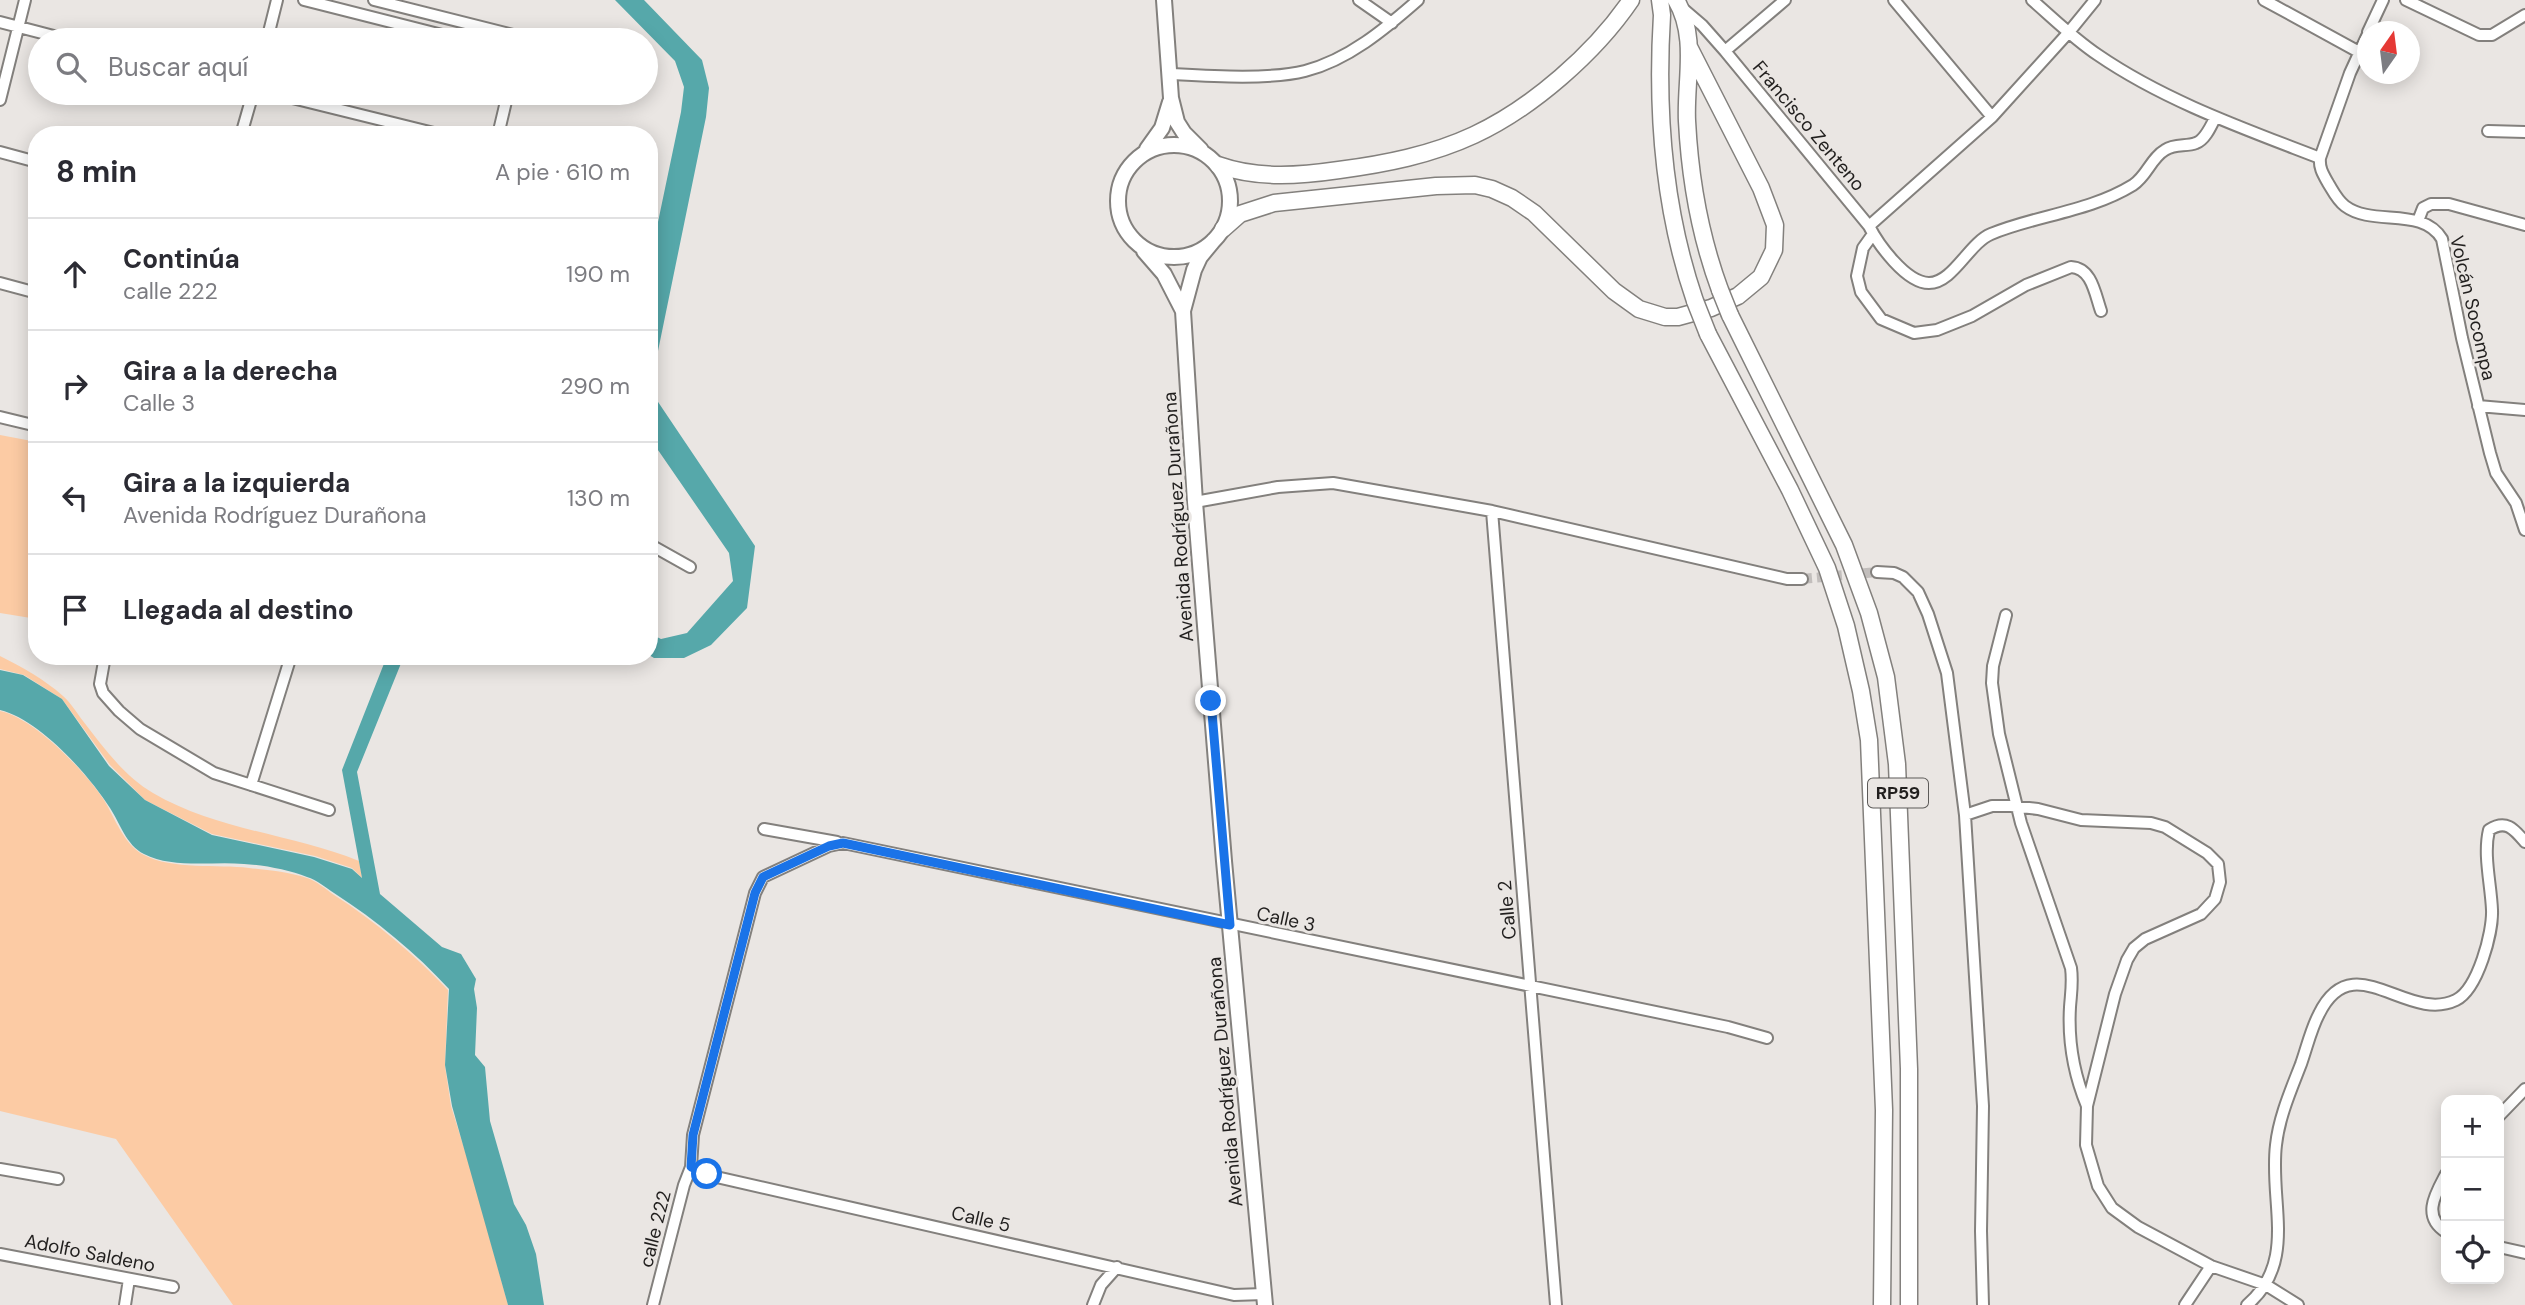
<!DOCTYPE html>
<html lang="es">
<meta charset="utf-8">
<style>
body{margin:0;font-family:"DM Sans",sans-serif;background:#f2f2f3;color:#2b2b33}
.controls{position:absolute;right:21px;bottom:21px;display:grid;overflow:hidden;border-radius:14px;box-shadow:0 4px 18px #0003}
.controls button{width:63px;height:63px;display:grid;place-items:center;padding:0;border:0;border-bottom:2px solid #e1e1e2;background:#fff;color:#2b2b33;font:35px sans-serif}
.compass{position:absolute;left:2357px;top:21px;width:63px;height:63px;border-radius:50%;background:#fff;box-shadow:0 4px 18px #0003;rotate:14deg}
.stop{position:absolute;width:21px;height:21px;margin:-16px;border:5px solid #1a73e8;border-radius:50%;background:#fff}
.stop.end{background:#1a73e8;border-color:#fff;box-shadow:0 2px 7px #0008}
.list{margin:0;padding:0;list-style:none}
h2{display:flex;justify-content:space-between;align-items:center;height:91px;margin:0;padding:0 28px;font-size:30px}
h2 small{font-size:23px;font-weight:400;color:#7c7c81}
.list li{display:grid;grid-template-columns:46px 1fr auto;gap:21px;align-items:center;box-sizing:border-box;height:112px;padding:0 28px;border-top:2px solid #e1e1e2}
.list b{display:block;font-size:26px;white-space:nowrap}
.list p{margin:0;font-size:23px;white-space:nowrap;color:#7c7c81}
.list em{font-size:23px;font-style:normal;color:#7c7c81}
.icon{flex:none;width:38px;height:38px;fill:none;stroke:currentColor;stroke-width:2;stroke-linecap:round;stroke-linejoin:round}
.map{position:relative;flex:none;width:2525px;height:1305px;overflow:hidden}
.search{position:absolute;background:#fff;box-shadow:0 4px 18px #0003;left:28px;top:28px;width:630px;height:77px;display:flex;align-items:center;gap:18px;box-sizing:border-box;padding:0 24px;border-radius:38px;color:#7c7c81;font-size:26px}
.panel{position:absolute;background:#fff;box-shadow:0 4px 18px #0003;left:28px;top:126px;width:630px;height:539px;border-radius:28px}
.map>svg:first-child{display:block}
.green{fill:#fccba4}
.water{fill:#56a8aa}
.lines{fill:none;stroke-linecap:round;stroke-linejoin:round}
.minor-tunnel{stroke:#c2bebc;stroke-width:10;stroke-dasharray:10 5;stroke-linecap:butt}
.minor-casing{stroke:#83807d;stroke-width:14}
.secondary-casing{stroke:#83807d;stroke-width:18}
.primary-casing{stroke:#83807d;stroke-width:19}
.minor{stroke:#fff;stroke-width:10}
.secondary{stroke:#fff;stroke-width:14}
.primary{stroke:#fff;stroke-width:16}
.primary-bridge-casing{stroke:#83807d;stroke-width:19;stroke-linecap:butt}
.primary-bridge{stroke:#fff;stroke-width:16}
.route{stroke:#1a73e8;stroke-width:9}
.labels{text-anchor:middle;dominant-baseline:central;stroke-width:6;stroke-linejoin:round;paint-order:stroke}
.shield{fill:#eae6e3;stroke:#5d5b59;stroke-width:2}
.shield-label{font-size:18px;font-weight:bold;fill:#211f1e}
.street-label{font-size:19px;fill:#211f1e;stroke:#eae6e3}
</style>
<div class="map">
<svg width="2525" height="1305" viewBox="0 0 2525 1305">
<rect width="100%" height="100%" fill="#eae6e3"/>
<path class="green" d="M0,435L37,442V619L0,613Z
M0,656C22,667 44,679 63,696C71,703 77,713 83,721C103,747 124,776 153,793C216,830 292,834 359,861L362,878L352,868L315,856L212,834L145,800L110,765L62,699L24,675L0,669Z
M0,711C34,718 85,771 104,800C115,818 124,845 144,855C172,870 218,864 249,868C267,870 289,872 307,878C316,881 326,889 334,895C375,921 415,955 448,990L445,1066L451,1106L473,1177L508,1305H233L116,1139L0,1111Z"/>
<path class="water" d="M615,0H644L702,60L709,88L706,117L650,390L755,546L747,608L711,645L684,658H654L649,655V633L661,639L687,633L733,581L729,553L649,437V265L681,112L684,87L675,61Z
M387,656H404L357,772L380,894L442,947L461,954L476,979L474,989L477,1008L475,1055L485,1067L490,1121L514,1204L526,1225L536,1254L544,1305H508L452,1106L445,1065L449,989C416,953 376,920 334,893C326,888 317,880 307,877C289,870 264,865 244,864C213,861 173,869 144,854C126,845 120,823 110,808C89,775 39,719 0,710V670L23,675L62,699L109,766L145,800L212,835L314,857L352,869L362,878L342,770Z"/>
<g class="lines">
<path class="minor-tunnel" d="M1802,579L1877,572"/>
<defs>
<path id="minor" d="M304,0L462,40
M374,0L533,40
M1359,0L1392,23
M1894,0L1992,117
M2032,0C2054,19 2074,39 2098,55C2165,101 2245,129 2320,158C2319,168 2323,174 2328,183C2333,191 2337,200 2345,206C2373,227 2422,206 2442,239L2462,338L2490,453L2496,473L2516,503L2525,530
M2264,0L2359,52
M2406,0L2479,35H2492L2525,15
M1681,7L1702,25L1725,51L1869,226C1878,244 1906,283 1929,283C1953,283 1969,243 1991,234C2037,215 2089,212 2133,185C2147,176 2151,158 2165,150C2175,143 2186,147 2196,143C2205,140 2211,126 2215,118
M0,22L69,40
M2368,32L2383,0
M267,40L277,0
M1725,51L1785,0
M1171,74C1208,76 1270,80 1305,71C1348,60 1385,29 1418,0
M272,93L442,135
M0,100L25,0
M2488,131L2525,132
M241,135L253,93
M498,135L508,93
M0,152L37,162
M2320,158L2350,73L2368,34
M2418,221L2423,208L2431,204H2449L2525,225
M1869,226L1992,117L2069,32L2095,0
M1873,234L1863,248L1857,276L1861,292L1881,319L1914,333L1937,330L1972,316L2026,285L2071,267C2092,268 2095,294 2101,311
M0,283L37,293
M2478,406L2525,410
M0,417L37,426
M1195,502L1278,487L1333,483L1492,511L1787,579H1802
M1492,511L1556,1305
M649,544L690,567
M1877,572L1894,573L1903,577L1918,592L1928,614L1947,673L1965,815L1983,1106L1981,1231L1983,1305
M2006,615L1993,666L1992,683L1999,734L2021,823L2071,968C2073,982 2071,993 2070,1007C2068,1041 2074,1075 2087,1106
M105,656L100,684L103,693L119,711L140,729L214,773L329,810
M251,785L291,656
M1965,815L1992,806H2011L2038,809L2081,820L2151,823L2165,827L2207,853L2218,864L2220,882L2215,899L2201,914L2145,939L2134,948L2127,960L2115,994L2087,1106L2086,1145L2098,1186L2112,1208L2138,1227L2211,1266L2266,1285L2298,1305
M764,829L837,842
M2499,1116L2525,1089
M691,1167L712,1176L1234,1295L1264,1294
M0,1169L58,1179
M2446,1174C2436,1193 2421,1216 2446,1232
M2499,1247L2525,1253
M0,1254L173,1287
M125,1305L129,1279
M653,1305L684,1185L691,1167L693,1135L755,893L763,877L829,846L843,843L1728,1027L1767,1038
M1093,1305L1101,1285L1117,1267
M2185,1305L2211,1266
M2247,1305C2298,1262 2269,1202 2276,1145C2279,1117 2291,1090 2301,1064C2307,1047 2311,1029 2319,1014C2353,944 2407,1024 2456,1000C2478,989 2493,932 2492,910C2491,884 2483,855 2489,830C2506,819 2514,829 2525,842"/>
<path id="secondary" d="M1164,0L1171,98L1177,122L1184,133L1201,150
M1118 201a56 56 0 1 1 112 0a56 56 0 1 1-112 0Z
M1147,149L1162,128L1170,102
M1214,240L1200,257L1194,270L1183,311L1195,502L1224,861L1265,1305
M1144,251L1164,274L1183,311"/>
<path id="primary" d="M1660,0L1662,15C1656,112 1663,208 1695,301
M1676,0C1698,37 1685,81 1687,121C1690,179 1700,236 1720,290
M1218,165C1258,179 1298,176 1339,170C1385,164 1431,155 1474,135C1532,108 1595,53 1631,0
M1223,229L1240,214L1274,203L1436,186L1475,185L1492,189L1512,198L1534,213L1614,291L1639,309L1665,317H1678L1711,308L1738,296L1761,277L1774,250L1775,225L1761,188L1689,47
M1730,315L1844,545L1869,613L1886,677L1897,764L1909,1069V1305
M1708,334L1790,490L1827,568L1846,626L1861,691L1869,740L1884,1110L1882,1305"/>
</defs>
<use href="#minor" class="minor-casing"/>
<use href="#secondary" class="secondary-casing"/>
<use href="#primary" class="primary-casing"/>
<use href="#minor" class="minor"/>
<use href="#secondary" class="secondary"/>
<use href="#primary" class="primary"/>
<defs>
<path id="primary-bridge" d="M1720,290L1730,315
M1695,301L1708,334"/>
</defs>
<use href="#primary-bridge" class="primary-bridge-casing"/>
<use href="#primary-bridge" class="primary-bridge"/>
</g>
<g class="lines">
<path class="route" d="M707,1174L691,1167L693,1135L755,893L763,877L829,846L843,843L1230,925L1211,701"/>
</g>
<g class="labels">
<rect class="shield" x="1868" y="778.5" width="60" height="29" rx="5"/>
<g class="shield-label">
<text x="1898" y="793">RP59</text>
</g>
<g class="street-label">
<text transform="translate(1809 126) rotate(50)">Francisco Zenteno</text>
<text transform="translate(2473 308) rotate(77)">Volcán Socompa</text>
<text transform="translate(1178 517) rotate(-94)">Avenida Rodríguez Durañona</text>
<text transform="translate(1507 910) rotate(-95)">Calle 2</text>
<text transform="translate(1286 919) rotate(12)">Calle 3</text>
<text transform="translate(1225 1082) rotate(-95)">Avenida Rodríguez Durañona</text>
<text transform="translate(981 1219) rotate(13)">Calle 5</text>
<text transform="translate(655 1229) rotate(-76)">calle 222</text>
<text transform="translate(90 1253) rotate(11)">Adolfo Saldeno</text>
</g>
</g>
</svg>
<div class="controls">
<button>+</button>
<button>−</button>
<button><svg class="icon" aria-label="locate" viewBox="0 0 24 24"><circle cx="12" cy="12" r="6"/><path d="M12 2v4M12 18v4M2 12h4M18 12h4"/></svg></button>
</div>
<svg class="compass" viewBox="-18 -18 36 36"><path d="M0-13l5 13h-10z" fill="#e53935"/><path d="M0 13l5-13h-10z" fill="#7c7c81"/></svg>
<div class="stop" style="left:707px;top:1174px"></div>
<div class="stop end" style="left:1211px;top:701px"></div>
<div class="search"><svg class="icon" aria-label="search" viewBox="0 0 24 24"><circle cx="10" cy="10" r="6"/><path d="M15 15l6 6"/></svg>Buscar aquí</div>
<section class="panel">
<h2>8 min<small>A pie · 610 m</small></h2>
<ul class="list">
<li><svg class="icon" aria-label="ahead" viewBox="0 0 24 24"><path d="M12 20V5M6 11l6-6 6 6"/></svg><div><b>Continúa</b><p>calle 222</p></div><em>190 m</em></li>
<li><svg class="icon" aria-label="right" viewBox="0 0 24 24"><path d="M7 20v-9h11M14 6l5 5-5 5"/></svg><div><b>Gira a la derecha</b><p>Calle 3</p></div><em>290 m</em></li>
<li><svg class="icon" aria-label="left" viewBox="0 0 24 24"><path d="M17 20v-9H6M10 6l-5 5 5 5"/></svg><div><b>Gira a la izquierda</b><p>Avenida Rodríguez Durañona</p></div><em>130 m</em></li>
<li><svg class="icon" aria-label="arrive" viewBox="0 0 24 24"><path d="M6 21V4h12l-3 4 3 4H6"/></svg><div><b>Llegada al destino</b></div></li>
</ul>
</section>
</div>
